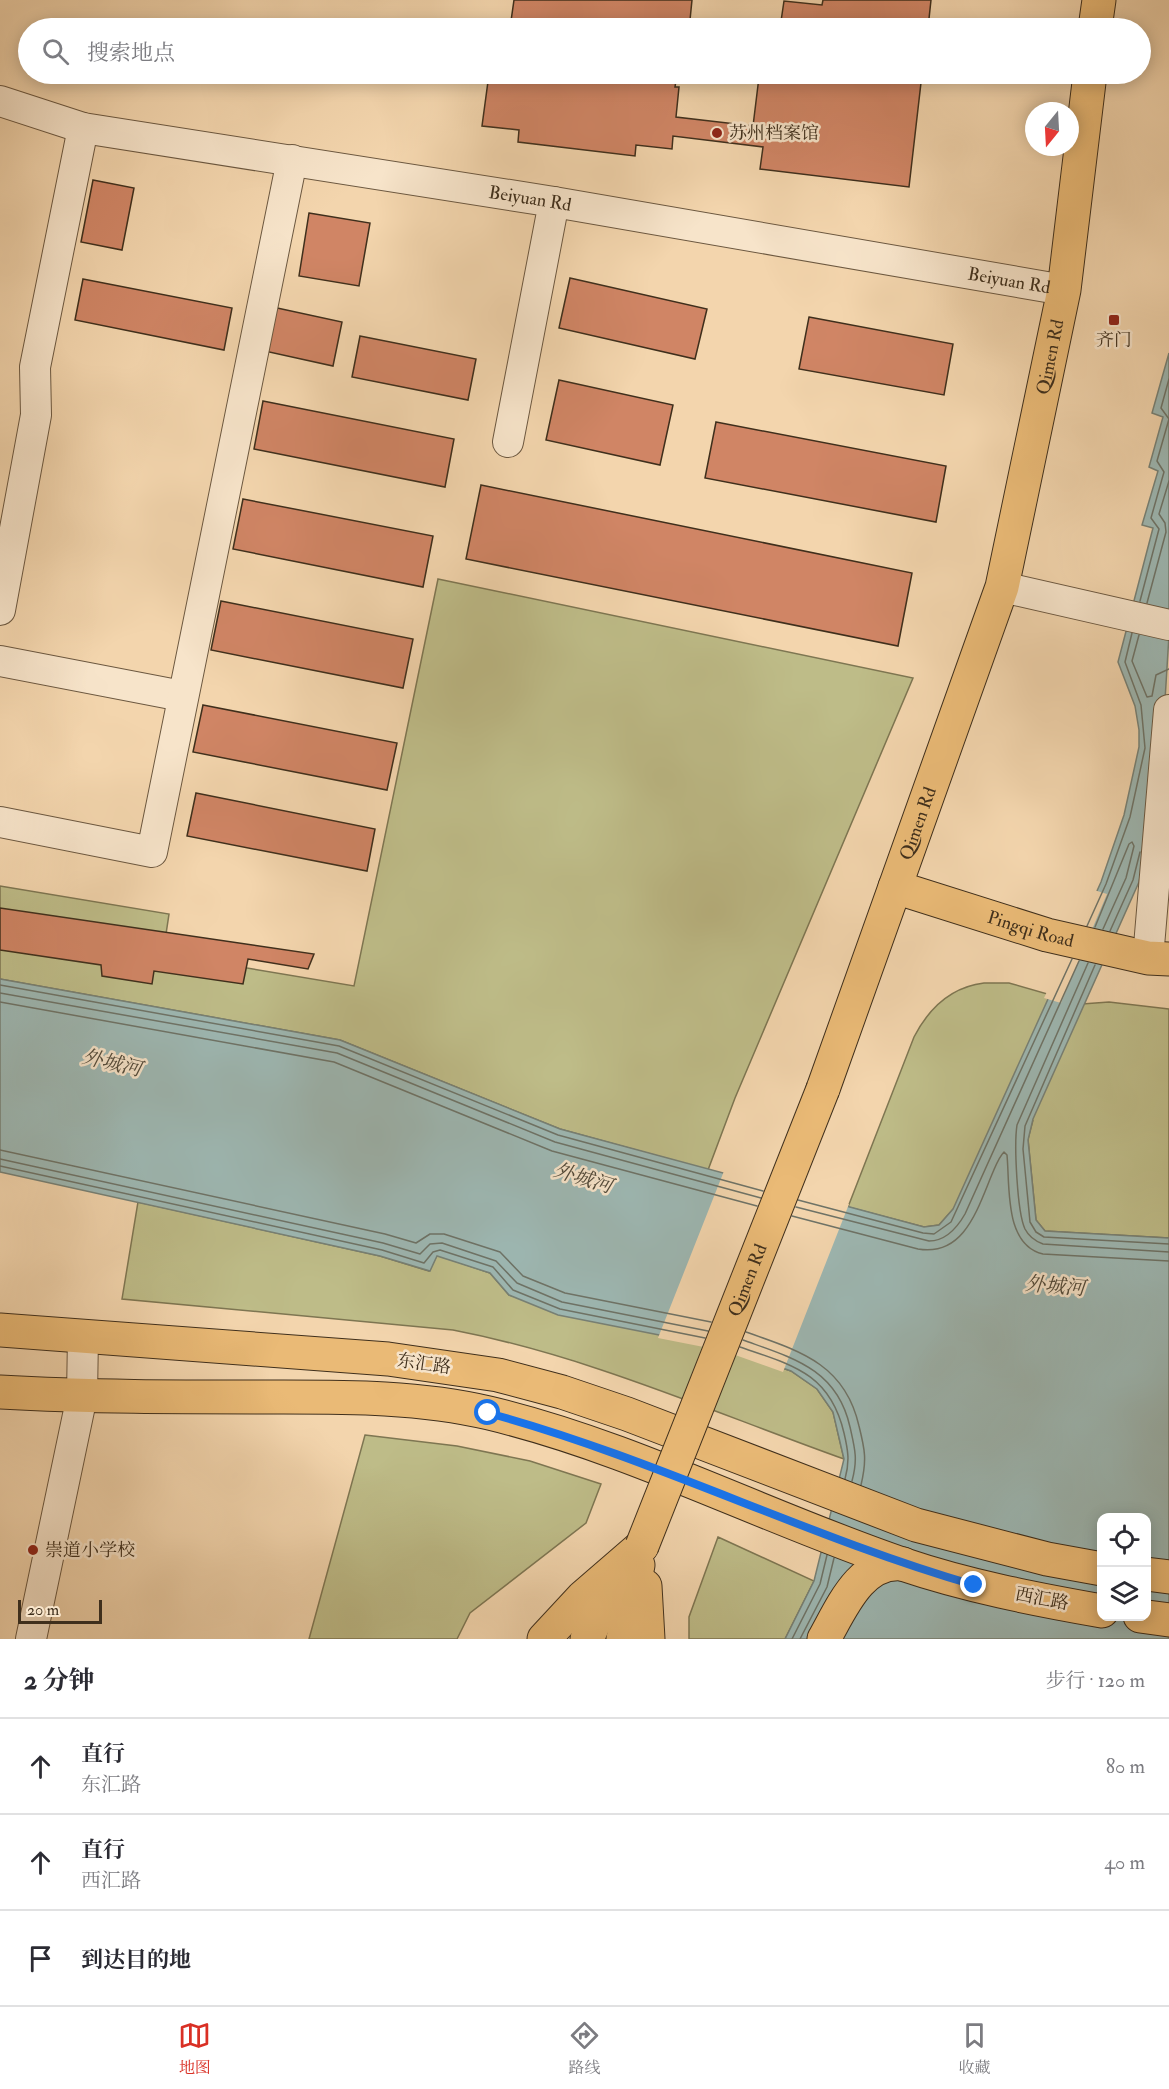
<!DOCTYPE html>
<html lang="zh">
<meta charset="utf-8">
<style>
body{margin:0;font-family:"IM FELL Double Pica","Noto Serif SC",serif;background:#f7f7f7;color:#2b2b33}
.controls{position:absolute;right:18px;bottom:18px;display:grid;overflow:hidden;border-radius:12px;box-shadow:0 3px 15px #0003}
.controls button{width:54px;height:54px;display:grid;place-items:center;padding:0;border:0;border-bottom:2px solid #e1e1e2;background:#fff;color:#2b2b33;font:30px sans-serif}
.compass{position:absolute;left:1025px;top:102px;width:54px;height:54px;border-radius:50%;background:#fff;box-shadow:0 3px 15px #0003;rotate:198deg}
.scale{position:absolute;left:18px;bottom:15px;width:84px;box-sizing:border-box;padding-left:6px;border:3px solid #3f2f1c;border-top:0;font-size:16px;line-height:21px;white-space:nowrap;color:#3f2f1c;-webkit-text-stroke:4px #f7e4ca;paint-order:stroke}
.stop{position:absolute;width:18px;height:18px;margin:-14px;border:4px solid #1a73e8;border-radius:50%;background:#fff}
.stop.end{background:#1a73e8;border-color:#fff;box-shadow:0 2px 6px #0008}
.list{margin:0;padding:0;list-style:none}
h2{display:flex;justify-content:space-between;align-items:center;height:78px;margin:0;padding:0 24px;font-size:26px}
h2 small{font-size:20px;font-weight:400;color:#7c7c81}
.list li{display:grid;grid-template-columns:39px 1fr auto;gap:18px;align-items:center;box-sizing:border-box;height:96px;padding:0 24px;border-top:2px solid #e1e1e2}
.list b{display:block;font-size:22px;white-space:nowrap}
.list p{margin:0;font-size:20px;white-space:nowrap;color:#7c7c81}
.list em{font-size:20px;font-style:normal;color:#7c7c81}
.icon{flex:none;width:33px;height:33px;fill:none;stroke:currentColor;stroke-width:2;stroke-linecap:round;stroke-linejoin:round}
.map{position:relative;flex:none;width:1169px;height:1639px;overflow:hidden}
.search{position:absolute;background:#fff;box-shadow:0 3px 15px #0003;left:18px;right:18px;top:18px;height:66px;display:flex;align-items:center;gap:15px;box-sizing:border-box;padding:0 21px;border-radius:33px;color:#7c7c81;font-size:22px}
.sheet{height:366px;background:#fff}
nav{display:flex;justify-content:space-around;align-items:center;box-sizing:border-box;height:84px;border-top:2px solid #e1e1e2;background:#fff;font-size:16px;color:#7c7c81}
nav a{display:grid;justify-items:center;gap:3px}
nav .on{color:#d93025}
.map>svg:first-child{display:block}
.green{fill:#bebc88;stroke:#7e7652;stroke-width:1.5}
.water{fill:#9db7b2;stroke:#778176;stroke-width:1.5;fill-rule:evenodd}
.pier{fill:#f3d5ad}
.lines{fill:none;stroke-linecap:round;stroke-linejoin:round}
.shore{stroke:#6e7367;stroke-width:1.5}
.building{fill:#d08565;stroke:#3f2f1c;stroke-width:1.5}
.minor-casing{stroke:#6c5840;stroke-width:32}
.major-casing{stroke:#3f2f1c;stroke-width:35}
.minor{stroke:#f7e4ca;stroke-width:30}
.major{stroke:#eaba76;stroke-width:33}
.major-bridge-casing{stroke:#3f2f1c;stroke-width:35;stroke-linecap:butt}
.major-bridge{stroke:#eaba76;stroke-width:33}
.route{stroke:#1a73e8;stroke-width:8}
.poi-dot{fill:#8f2418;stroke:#f7e4ca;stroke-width:2}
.labels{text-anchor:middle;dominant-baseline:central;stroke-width:5;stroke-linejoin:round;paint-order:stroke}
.poi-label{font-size:18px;fill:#3f2f1c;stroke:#f7e4ca;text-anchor:start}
.street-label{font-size:18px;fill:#3f2f1c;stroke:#f7e4ca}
.water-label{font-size:20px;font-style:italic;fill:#524a3a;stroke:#f7e4ca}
</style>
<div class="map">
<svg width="1169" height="1639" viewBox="0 0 1169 1639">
<rect width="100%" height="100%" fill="#f3d5ad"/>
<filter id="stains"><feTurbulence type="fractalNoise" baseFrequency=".00333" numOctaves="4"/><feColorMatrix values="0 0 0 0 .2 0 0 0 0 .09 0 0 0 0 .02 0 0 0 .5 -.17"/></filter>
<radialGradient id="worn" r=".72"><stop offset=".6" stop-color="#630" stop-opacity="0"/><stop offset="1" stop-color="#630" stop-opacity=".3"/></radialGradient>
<path class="green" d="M438,579L913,678L735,1098L708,1170L560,1129L340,1040L0,979V886L169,914L163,954L354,986Z
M984,983H1009L1082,1004L1109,1002L1169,1009V1238L1045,1231L1036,1220L1028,1139L1033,1120L939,1225L924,1227L848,1207L914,1037C929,1008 951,987 984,983Z
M138,1202L380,1256L429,1271L437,1255L490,1273L509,1295L725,1348L791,1371L817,1389L833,1412L844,1459C715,1413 588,1356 453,1330L122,1299Z
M365,1435L457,1446L530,1461L601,1484L586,1523L470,1613L457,1639H309Z
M718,1537L814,1581L785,1639H689V1617Z"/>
<path class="water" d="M1169,353V635L1159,798L1139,882L1033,1119L1028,1140L1036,1220L1045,1231L1169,1238V1639H785L814,1581L844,1459L833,1412L817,1389L791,1371L725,1348L558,1315L509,1295L490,1273L437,1256L430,1271L380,1256L0,1172V979L340,1040L560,1129L924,1227L939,1225L953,1209L1101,882L1124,815L1139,747V730L1135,706L1118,662L1153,528L1142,525L1158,471L1149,467L1163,417L1152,413ZM1102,1518H1146V1616H1102Z"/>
<path class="pier" d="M1094,890L1107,894L1061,1003L1044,998Z
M724,1171L849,1204L783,1372L724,1351L658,1338Z"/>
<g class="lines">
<path class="shore" d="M1140,601L1159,529L1151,518L1164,472L1157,461L1169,419L1161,408L1169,379
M1147,603L1166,532L1165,523L1159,514L1169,481
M1139,635L1132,661L1147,697L1152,696L1156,675L1169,669
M1087,926L1106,884L1130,817L1145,748L1141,705L1125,662L1132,633
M1095,927L1129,844L1132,842L1134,846L1126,878L1103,929
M1110,931L1133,880L1140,852
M1088,963L1017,1125C1014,1144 1017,1212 1025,1229C1029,1237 1035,1241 1043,1244L1169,1252
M1095,965L1025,1126L1023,1149L1030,1222L1036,1232L1044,1237L1169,1244
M0,985L339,1046L558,1135L763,1191
M0,993L337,1053L555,1142L761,1198
M0,1002L334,1062L552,1151L757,1206
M0,1150L385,1234L416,1243L430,1234H444L500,1252L523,1276L565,1293L711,1322
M0,1159L383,1243L420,1254L430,1244L442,1243L496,1261L517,1283L562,1302L708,1331
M0,1166L382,1250L424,1263L433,1252L440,1250L493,1267L513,1290L560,1309L705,1338
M798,1200L923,1233L934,1234L951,1222L1072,959
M796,1207L929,1241C946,1241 957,1228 965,1214L1079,961
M792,1216L918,1249C965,1257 978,1207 993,1172C996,1165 999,1157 1004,1152L1007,1155C1010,1186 1004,1245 1043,1254L1169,1261
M746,1332C800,1351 845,1364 859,1426C865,1450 867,1460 861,1485
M743,1340C793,1358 837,1369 850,1427C855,1449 858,1459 852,1481
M740,1347C792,1365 830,1373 844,1433C848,1450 850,1461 845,1479
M792,1639L820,1584L827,1555
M800,1639L827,1587L834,1558"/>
</g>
<path class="building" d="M514,0H692L690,20L757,28H510Z
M823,0H931L928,28H780L784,1L822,5Z
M489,74H677L675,87H679L676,117L753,126L759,77L731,74H922L909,187L760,169L763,147L673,136L672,149L636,145L635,156L518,142L519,130L482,126Z
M93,180L134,188L122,250L81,242Z
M309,213L370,223L359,286L299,276Z
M570,278L707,309L695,359L559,328Z
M83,279L232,308L224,350L75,320Z
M268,306L342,322L333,366L260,350Z
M809,317L953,344L944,395L799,369Z
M360,336L476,359L468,400L352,377Z
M559,380L673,405L660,465L546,440Z
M263,401L454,439L445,487L254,449Z
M716,422L946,466L936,522L705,478Z
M481,485L912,573L898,646L466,559Z
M243,499L433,536L423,587L233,549Z
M221,601L413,639L403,688L211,650Z
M203,705L397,743L387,790L193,752Z
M196,793L375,829L367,871L187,836Z
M0,908L314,954L308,969L248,959L243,984L154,971L152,984L102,976L101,965L0,950Z"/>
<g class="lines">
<defs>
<g id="minor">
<path id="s1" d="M0,101L83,128L554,202L1064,290"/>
<path d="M508,442L554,202"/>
<path d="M1002,587L1169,625"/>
<path d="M0,610L36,415L35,367L83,128"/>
<path d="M0,661L182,696"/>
<path d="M0,822L152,852L292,160"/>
<path d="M1148,958L1169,710"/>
<path d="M31,1639L82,1396L83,1336"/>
</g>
<g id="major">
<path d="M1095,28L1099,0"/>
<path id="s2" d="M895,887L1047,935L1148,958L1169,959"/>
<path id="s3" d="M823,1089L1002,587L1064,290L1090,74"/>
<path d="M0,1330L388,1359L498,1375L562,1392L627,1414L916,1525L1047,1559L1102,1569"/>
<path d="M0,1392C89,1397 179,1397 268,1397C342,1397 417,1396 489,1413C631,1447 764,1517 902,1564C967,1586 1034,1599 1102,1611"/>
<path d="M1146,1574L1169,1577"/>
<path d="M645,1586L648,1639"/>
<path d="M1140,1616L1169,1620"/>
<path d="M544,1639L583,1597L642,1546"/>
<path d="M587,1639L599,1612L622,1577"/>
<path d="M623,1639L638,1565"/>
<path d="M824,1639C841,1609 861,1559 903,1564"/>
</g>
</defs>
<use href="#minor" class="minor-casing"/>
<use href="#major" class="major-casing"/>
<use href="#minor" class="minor"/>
<use href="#major" class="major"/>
<defs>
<g id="major-bridge">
<path id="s4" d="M642,1546L823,1089"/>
</g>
</defs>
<use href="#major-bridge" class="major-bridge-casing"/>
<use href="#major-bridge" class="major-bridge"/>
</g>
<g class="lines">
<path class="route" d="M488,1413C654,1458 808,1537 974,1585"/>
</g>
<g class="poi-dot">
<circle cx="717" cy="133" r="6"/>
<rect x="1108" y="314" width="12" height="12" rx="3"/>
<circle cx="33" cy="1550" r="6"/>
</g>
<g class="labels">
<g class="poi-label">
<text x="729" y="133">苏州档案馆</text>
<text x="1114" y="340" text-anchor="middle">齐门</text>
<text x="45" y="1550">崇道小学校</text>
</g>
<g class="street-label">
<text stroke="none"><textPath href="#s1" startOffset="540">Beiyuan Rd</textPath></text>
<text stroke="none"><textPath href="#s1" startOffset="1026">Beiyuan Rd</textPath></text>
<text stroke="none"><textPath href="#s3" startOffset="768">Qimen Rd</textPath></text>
<text stroke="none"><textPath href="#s3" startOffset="282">Qimen Rd</textPath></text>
<text stroke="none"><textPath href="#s2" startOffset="142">Pingqi Road</textPath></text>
<text stroke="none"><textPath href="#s4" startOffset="286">Qimen Rd</textPath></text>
<text transform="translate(424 1364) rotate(8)">东汇路</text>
<text transform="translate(1042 1599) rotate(11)">西汇路</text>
</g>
<g class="water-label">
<text transform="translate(112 1063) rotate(13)">外城河</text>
<text transform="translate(583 1178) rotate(17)">外城河</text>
<text transform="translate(1055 1286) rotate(5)">外城河</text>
</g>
</g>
<rect width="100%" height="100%" filter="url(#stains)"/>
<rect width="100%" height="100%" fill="url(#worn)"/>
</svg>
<div class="controls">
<button><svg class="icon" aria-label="locate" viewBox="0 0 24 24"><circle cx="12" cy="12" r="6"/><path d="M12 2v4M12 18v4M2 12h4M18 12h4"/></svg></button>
<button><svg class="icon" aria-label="layers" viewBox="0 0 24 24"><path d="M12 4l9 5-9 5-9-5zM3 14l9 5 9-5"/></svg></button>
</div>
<svg class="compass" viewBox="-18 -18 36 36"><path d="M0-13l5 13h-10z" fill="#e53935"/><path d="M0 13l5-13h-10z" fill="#7c7c81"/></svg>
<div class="scale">20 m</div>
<div class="stop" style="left:488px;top:1413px"></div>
<div class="stop end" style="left:974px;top:1585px"></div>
<div class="search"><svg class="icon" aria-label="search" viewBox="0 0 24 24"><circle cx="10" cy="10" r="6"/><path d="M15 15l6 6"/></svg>搜索地点</div>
</div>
<section class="sheet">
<h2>2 分钟<small>步行 · 120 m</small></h2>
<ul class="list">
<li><svg class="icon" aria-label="ahead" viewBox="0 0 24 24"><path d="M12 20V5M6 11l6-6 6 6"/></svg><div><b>直行</b><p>东汇路</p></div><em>80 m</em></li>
<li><svg class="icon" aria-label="ahead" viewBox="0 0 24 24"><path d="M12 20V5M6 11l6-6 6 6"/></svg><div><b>直行</b><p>西汇路</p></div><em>40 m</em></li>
<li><svg class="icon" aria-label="arrive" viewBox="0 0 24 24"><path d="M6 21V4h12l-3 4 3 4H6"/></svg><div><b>到达目的地</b></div></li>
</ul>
</section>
<nav>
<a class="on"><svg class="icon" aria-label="map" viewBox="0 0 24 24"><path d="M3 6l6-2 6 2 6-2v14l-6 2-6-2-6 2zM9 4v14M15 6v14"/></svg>地图</a>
<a><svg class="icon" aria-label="directions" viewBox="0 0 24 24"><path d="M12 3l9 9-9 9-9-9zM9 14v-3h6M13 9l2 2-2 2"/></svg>路线</a>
<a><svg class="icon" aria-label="saved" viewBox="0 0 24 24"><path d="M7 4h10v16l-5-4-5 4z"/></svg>收藏</a>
</nav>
